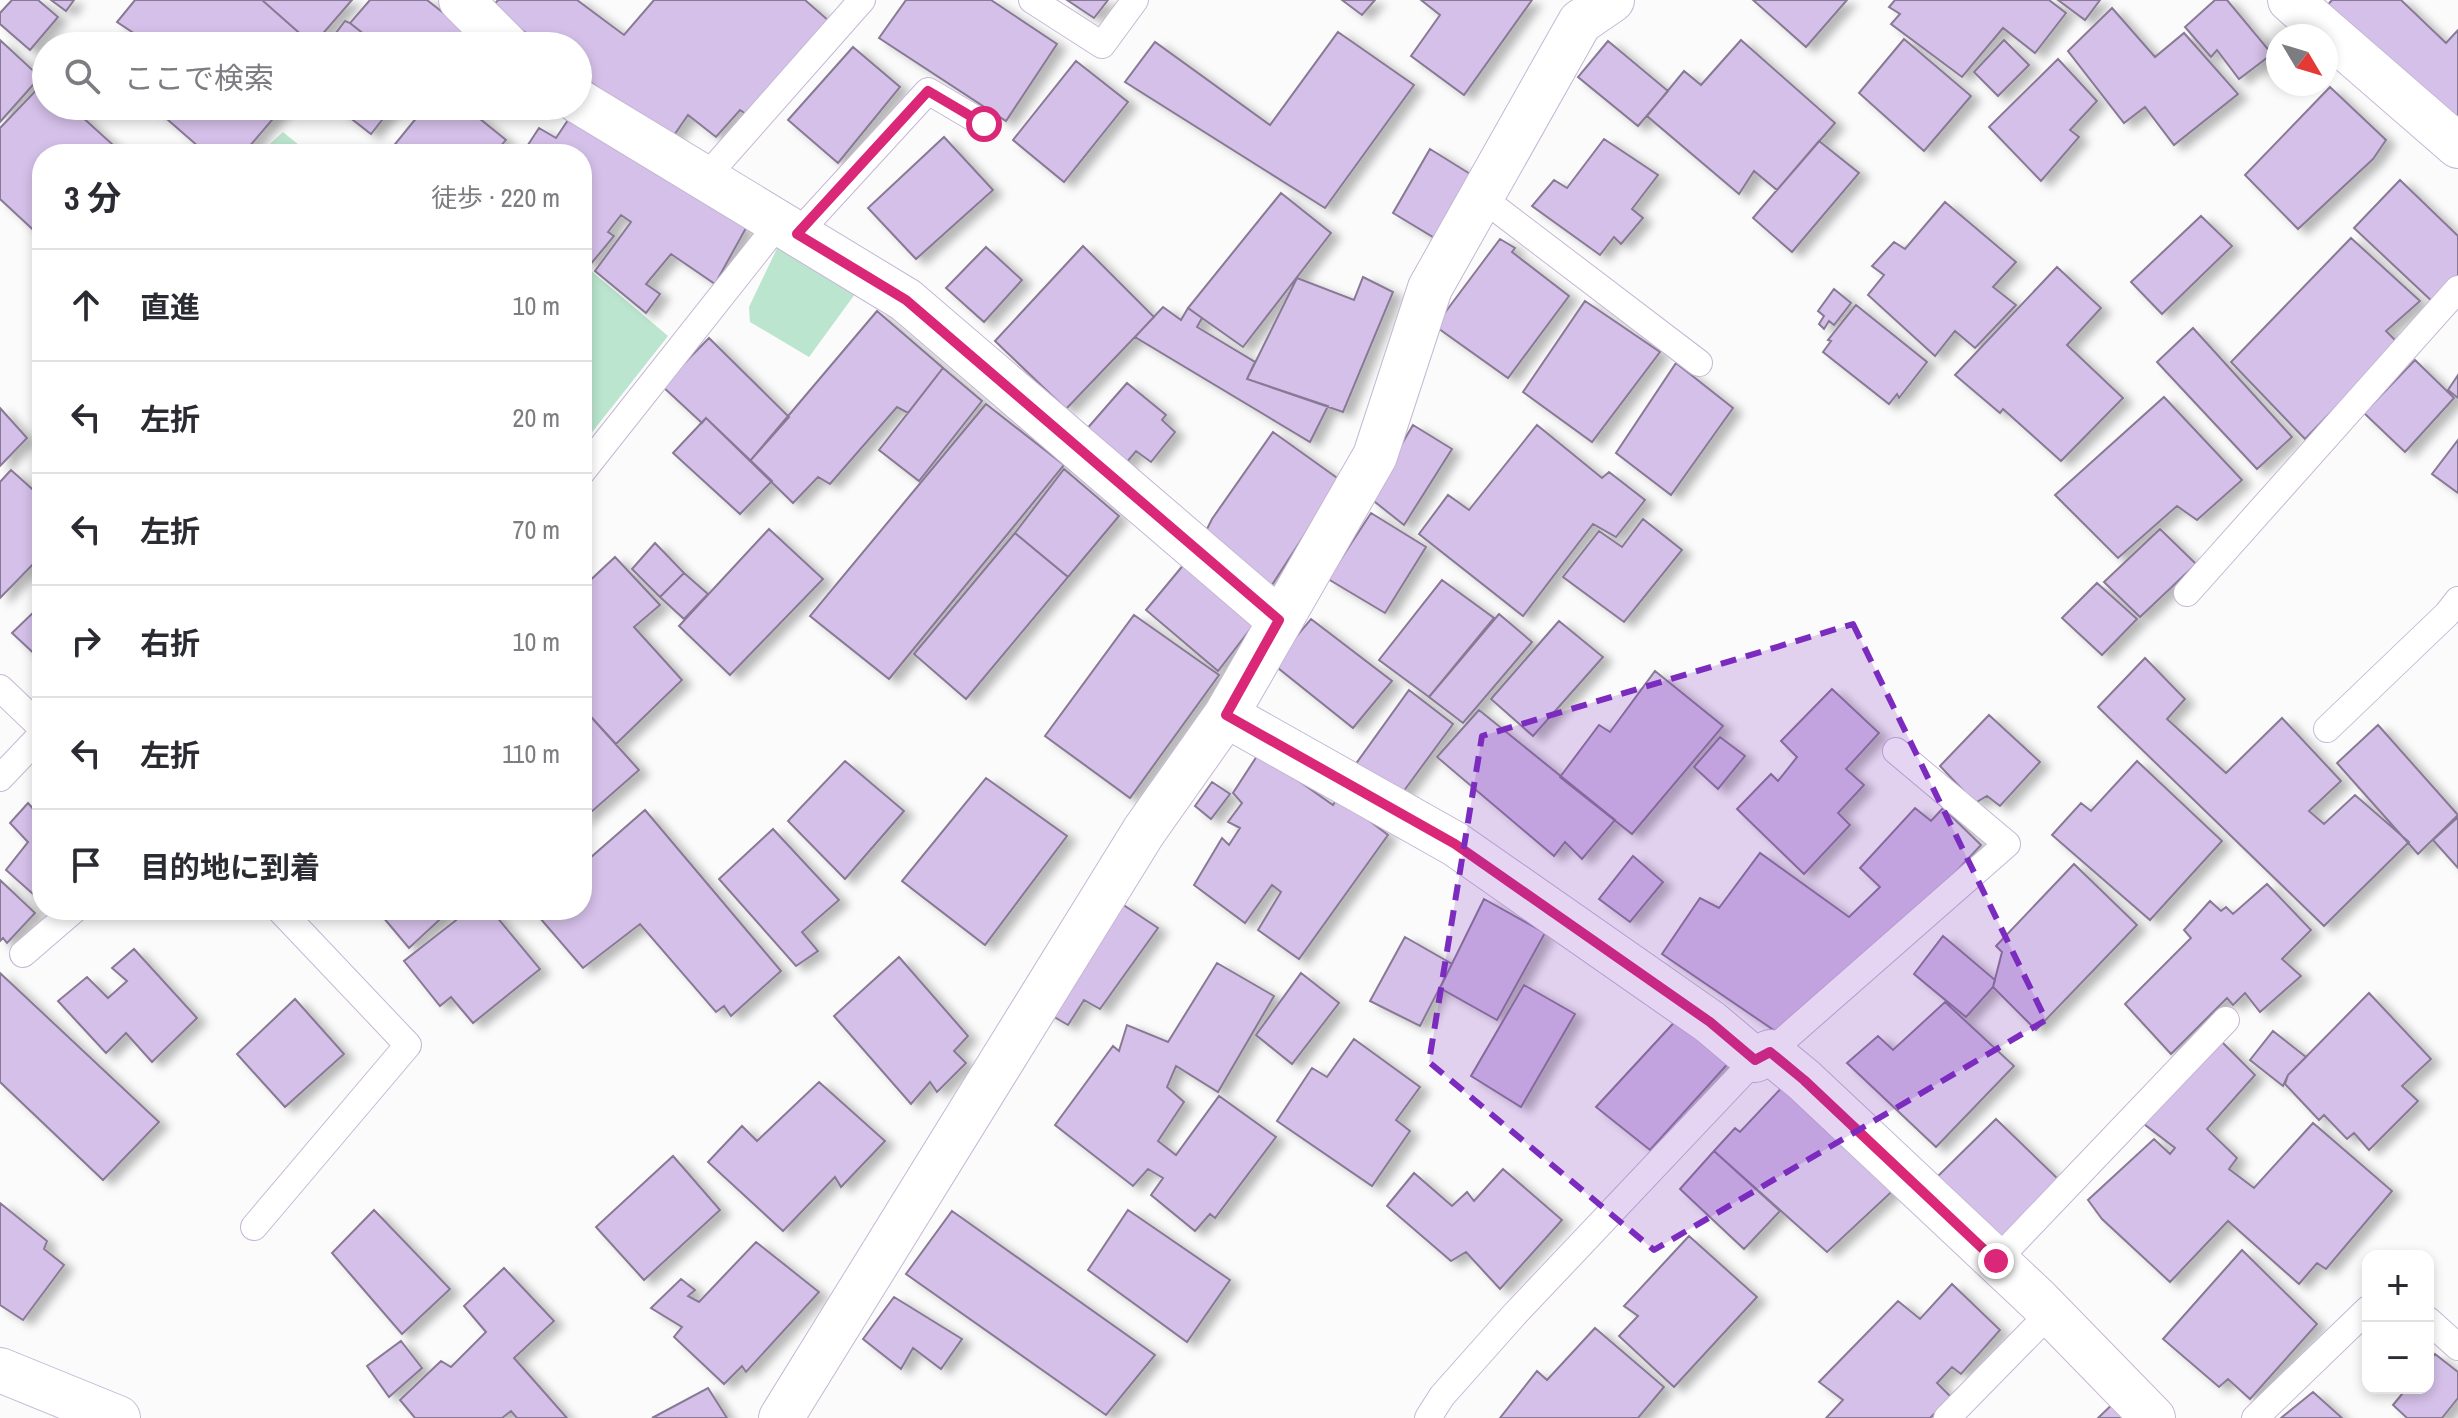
<!DOCTYPE html>
<html lang="ja">
<meta charset="utf-8">
<style>
body{margin:0;font-family:"Archivo Narrow","Noto Sans JP",sans-serif;background:#f7f7f7;color:#2b2b33}
.controls{position:absolute;right:24px;bottom:24px;display:grid;overflow:hidden;border-radius:16px;box-shadow:0 4px 12px #0003}
.controls button{width:72px;height:72px;display:grid;place-items:center;padding:0;border:0;border-bottom:2px solid #e1e1e2;background:#fff;color:#2b2b33;font:40px sans-serif}
.compass{position:absolute;left:2266px;top:24px;width:72px;height:72px;border-radius:50%;background:#fff;box-shadow:0 4px 12px #0003;rotate:128deg}
.stop{position:absolute;width:24px;height:24px;margin:-18px;border:6px solid #db2777;border-radius:50%;background:#fff}
.stop.end{background:#db2777;border-color:#fff;box-shadow:0 2px 8px #0008}
.list{margin:0;padding:0;list-style:none}
h2{display:flex;justify-content:space-between;align-items:center;height:104px;margin:0;padding:0 32px;font-size:34px}
h2 small{font-size:26px;font-weight:400;color:#7c7c81}
.list li{display:grid;grid-template-columns:52px 1fr auto;gap:24px;align-items:center;box-sizing:border-box;height:112px;padding:0 32px;border-top:2px solid #e1e1e2}
.list b{display:block;font-size:30px;white-space:nowrap}
.list em{font-size:26px;font-style:normal;color:#7c7c81}
.icon{flex:none;width:44px;height:44px;fill:none;stroke:currentColor;stroke-width:2;stroke-linecap:round;stroke-linejoin:round}
.map{position:relative;flex:none;width:2458px;height:1418px;overflow:hidden}
.search{position:absolute;background:#fff;box-shadow:0 4px 12px #0003;left:32px;top:32px;width:560px;height:88px;display:flex;align-items:center;gap:20px;box-sizing:border-box;padding:0 28px;border-radius:44px;color:#7c7c81;font-size:30px}
.panel{position:absolute;background:#fff;box-shadow:0 4px 12px #0003;left:32px;top:144px;width:560px;height:776px;border-radius:32px}
.map>svg:first-child{display:block}
.green{fill:#bbe5ce}
.building{fill:#d5c0e9;stroke:#887a95;stroke-width:2;filter:url(#shadow)}
.lines{fill:none;stroke-linecap:round;stroke-linejoin:round}
.lane-casing{stroke:#c6b7d5;stroke-width:28}
.street-casing{stroke:#c6b7d5;stroke-width:46}
.lane{stroke:#fff;stroke-width:26}
.street{stroke:#fff;stroke-width:44}
.route{stroke:#db2777;stroke-width:10}
.marked{fill:#7b2cbf;fill-opacity:0.2;stroke:#7b2cbf;stroke-width:6;stroke-dasharray:16 10;stroke-linejoin:round}
</style>
<div class="map">
<svg width="2458" height="1418" viewBox="0 0 2458 1418">
<defs>
<filter id="shadow"><feDropShadow dx="9" dy="5" stdDeviation="4" flood-color="#0004"/></filter>
</defs>
<rect width="100%" height="100%" fill="#fbfbfb"/>
<path class="green" d="M283,132L310,154H259Z
M781,240L858,290L809,357L750,322L749,307Z
M582,263L668,336L582,445Z"/>
<path class="building" d="M12,0H38L58,17L30,50L0,24V13Z
M51,0H74L66,11Z
M135,0H262L314,46H120L132,32L117,22Z
M262,0H352L313,45Z
M370,0H427L470,34L460,46H379L350,23Z
M498,0H577L624,35L654,0H805L829,21L746,114L740,110L716,137L688,115L670,141L578,73V46H543L492,7Z
M906,0H991L1057,44L1006,121L879,38Z
M1067,0H1108L1094,18Z
M1342,0H1375L1362,15Z
M1421,0H1532L1464,95L1411,56L1440,15Z
M1753,0H1847L1806,47Z
M1895,0H2049L2066,13L2035,53L2003,28L1962,77L1891,24L1900,14L1889,7Z
M2058,0H2100L2085,20Z
M2215,0H2227L2272,54L2239,79L2217,50L2211,57L2185,27Z
M2332,0H2401L2446,43L2458,30V123L2325,8Z
M2112,8L2155,57L2184,33L2238,94L2174,145L2145,107L2124,123L2068,51Z
M345,21L350,23L379,46H326Z
M1338,32L1414,85L1325,208L1125,82L1155,42L1270,125Z
M1904,39L1971,96L1924,151L1859,93Z
M0,40L40,77L0,122Z
M1741,40L1835,123L1777,190L1754,171L1739,194L1647,116L1684,71L1701,85Z
M2004,40L2029,65L1998,96L1974,72Z
M1608,41L1668,91L1638,126L1578,77Z
M853,47L900,87L838,163L788,120Z
M2058,59L2097,101L2070,130L2079,137L2041,181L1989,127Z
M1076,61L1128,102L1064,182L1013,140Z
M44,82L46,106H70L123,154H42V238L0,199V128Z
M2330,87L2386,140L2373,159L2298,229L2245,175Z
M152,106H284L243,154H207Z
M335,106H393L371,134Z
M426,106H464L506,140L494,154H387Z
M574,111L746,228L715,284L671,254L646,284L660,294L646,313L595,271L631,222L621,215L608,232L614,236L590,265L582,259V154H522L539,128L556,138Z
M944,137L993,190L916,259L868,208Z
M1604,139L1658,175L1632,209L1643,218L1621,244L1614,237L1600,255L1532,206L1554,180L1567,188Z
M1819,141L1859,173L1792,252L1753,218Z
M1430,149L1475,177L1438,240L1393,213Z
M2400,180L2458,236V281L2435,304L2354,228Z
M1281,193L1331,233L1243,347L1188,308Z
M1945,202L2016,262L1993,287L2016,305L1975,348L1955,331L1935,356L1868,295L1884,275L1872,266L1894,242L1905,249Z
M2201,216L2232,246L2162,314L2131,282Z
M2351,238L2420,301L2386,331L2398,343L2305,439L2231,362Z
M1500,239L1515,248L1512,252L1569,296L1508,378L1435,326Z
M1083,246L1154,317L1066,409L995,341Z
M986,247L1022,280L984,322L946,288Z
M2057,267L2101,308L2067,345L2123,398L2061,461L2003,409L2000,413L1955,375Z
M1363,277L1393,292L1343,412L1247,379L1297,278L1354,300Z
M1834,289L1851,303L1834,325L1829,321L1824,329L1819,324L1824,316L1818,311Z
M1585,301L1660,352L1592,442L1523,392Z
M1856,305L1927,362L1899,398L1897,394L1889,404L1823,352L1831,341L1828,340Z
M1163,307L1181,320L1188,308L1202,318L1197,327L1255,362L1247,379L1328,406L1310,442L1135,337Z
M877,311L943,368L908,413L897,407L830,484L818,477L793,503L750,461Z
M2193,328L2292,437L2257,469L2157,362Z
M709,338L789,417L750,461L706,418L702,423L662,386Z
M2415,360L2454,398L2405,452L2364,413Z
M1676,363L1733,408L1671,495L1616,453Z
M943,368L982,401L919,481L879,450Z
M2458,375V398L2448,390Z
M1127,383L1166,415L1162,420L1175,432L1151,462L1136,451L1117,474L1078,439Z
M2164,397L2242,480L2197,520L2177,506L2118,558L2055,495Z
M986,404L1064,465L889,679L810,616Z
M0,408L27,438L0,466Z
M706,418L772,481L740,514L673,453Z
M1413,425L1452,449L1404,525L1370,498Z
M1537,425L1602,478L1609,472L1645,500L1616,537L1593,524L1523,616L1419,534L1448,495L1469,510Z
M1273,432L1340,480L1270,588L1201,541L1212,519Z
M2458,440V493L2432,474Z
M1064,469L1119,516L1068,577L1015,533Z
M11,470L40,496L42,494V555L0,598V482Z
M1371,513L1426,547L1385,613L1328,579Z
M1643,519L1682,550L1624,622L1563,577L1599,531L1622,547Z
M769,529L823,579L730,675L679,626Z
M2160,529L2196,564L2140,617L2104,582Z
M1015,533L1068,577L966,699L914,654Z
M655,543L684,573L660,597L632,569Z
M615,557L660,605L634,627L682,680L616,744L582,707V588Z
M1185,563L1255,623L1218,671L1146,610Z
M684,573L708,594L684,619L660,597Z
M1442,580L1494,618L1429,697L1379,660Z
M2097,583L2137,619L2102,655L2062,618Z
M42,604V661L12,633Z
M1499,614L1532,642L1463,723L1429,697Z
M1134,615L1219,675L1130,798L1045,736Z
M1311,619L1392,681L1353,728L1273,664Z
M1559,621L1603,657L1533,736L1491,699Z
M2145,658L2185,699L2167,719L2226,773L2282,718L2341,781L2309,811L2324,824L2355,795L2409,842L2324,926L2098,707Z
M1655,671L1723,726L1632,834L1560,777L1599,725L1610,732Z
M1832,689L1879,733L1846,769L1864,785L1838,813L1850,825L1804,874L1737,809L1771,774L1778,781L1797,757L1781,741Z
M1409,690L1453,724L1395,803L1350,772Z
M582,707L639,770L582,820Z
M1479,710L1615,820L1582,859L1565,842L1554,856L1437,757Z
M1989,715L2040,762L2000,806L1987,796L1975,803L1940,766Z
M2378,725L2458,815L2418,854L2337,763Z
M1720,737L1745,756L1718,789L1694,767Z
M1259,753L1333,805L1338,797L1388,835L1299,959L1258,930L1281,892L1272,885L1245,923L1194,885L1222,838L1229,845L1240,828L1228,822L1242,803L1233,793Z
M845,761L904,811L845,879L788,821Z
M2137,761L2222,841L2150,920L2052,835L2081,803L2091,811Z
M986,778L1067,836L985,945L902,881Z
M1212,782L1230,794L1211,819L1195,806Z
M28,803L42,819V902L6,870L28,842L10,823Z
M1915,808L1931,821L1943,808L1981,845L1900,932L1781,1035L1662,954L1700,898L1719,908L1760,853L1849,917L1880,887L1860,868Z
M645,810L781,971L731,1016L724,1006L716,1012L640,924L583,968L533,910H582V865Z
M2458,817V868L2433,840Z
M773,829L839,900L802,932L818,951L796,966L719,879Z
M1633,856L1663,882L1630,922L1599,899Z
M2074,864L2137,925L2036,1030L1993,987L2002,952L1996,946Z
M0,880L35,913L7,943L3,938L0,941Z
M2267,884L2311,930L2282,959L2301,976L2260,1012L2245,993L2233,1005L2227,998L2171,1054L2125,1004L2191,938L2184,930L2210,901L2221,911L2226,907L2233,914Z
M1484,899L1545,933L1497,1020L1440,988Z
M1119,902L1158,928L1100,1009L1084,1000L1068,1025L1044,1011Z
M377,910H450L409,948Z
M469,910H491L540,969L473,1023L451,997L440,1006L404,961Z
M1943,936L1995,980L1993,987L1966,1017L1914,974Z
M1405,937L1452,964L1420,1026L1370,1001Z
M134,949L197,1018L152,1062L126,1033L106,1053L58,1001L87,977L108,998L127,981L112,968Z
M899,957L968,1036L954,1051L966,1063L937,1092L930,1082L911,1104L834,1016Z
M1217,963L1274,996L1218,1092L1176,1066L1167,1087L1184,1102L1158,1141L1176,1155L1219,1096L1276,1137L1215,1218L1210,1214L1195,1231L1151,1195L1163,1178L1148,1169L1133,1186L1055,1125L1113,1046L1119,1051L1127,1025L1168,1042Z
M0,973L159,1122L103,1180L0,1082Z
M1301,973L1339,1003L1292,1064L1256,1035Z
M1524,985L1575,1014L1521,1107L1471,1076Z
M2369,993L2431,1059L2402,1086L2418,1101L2369,1150L2354,1133L2347,1139L2324,1115L2319,1120L2285,1084L2288,1075Z
M295,999L344,1054L285,1107L237,1054Z
M1945,1002L2014,1066L1936,1147L1847,1063L1878,1036L1893,1050Z
M1681,1015L1732,1059L1650,1150L1596,1107Z
M2273,1031L2306,1057L2288,1075L2283,1086L2250,1060Z
M1354,1039L1420,1087L1396,1120L1410,1131L1372,1186L1277,1121L1312,1068L1327,1077Z
M2220,1040L2255,1075L2207,1129L2237,1158L2229,1169L2254,1188L2313,1123L2392,1191L2326,1269L2317,1263L2299,1284L2228,1221L2170,1282L2102,1219L2088,1200L2154,1139L2170,1154L2175,1148L2144,1124Z
M819,1082L885,1141L841,1187L835,1177L783,1231L708,1162L742,1126L757,1141Z
M1786,1083L1901,1183L1827,1252L1714,1151L1735,1128L1740,1132Z
M1996,1119L2058,1179L1995,1245L1935,1179Z
M1714,1151L1780,1211L1744,1249L1680,1189Z
M673,1156L720,1210L644,1280L596,1227Z
M1503,1169L1562,1220L1500,1289L1466,1252L1451,1261L1387,1206L1414,1173L1452,1206L1467,1192L1474,1201Z
M0,1203L47,1241L44,1249L64,1265L23,1320L0,1305Z
M374,1210L450,1289L402,1334L332,1253Z
M1128,1210L1230,1280L1187,1342L1088,1270Z
M952,1211L1155,1355L1106,1415L906,1274Z
M1689,1236L1757,1297L1674,1387L1619,1336L1638,1316L1624,1306Z
M756,1242L819,1292L746,1372L742,1366L724,1384L674,1337L682,1327L651,1308L681,1279L695,1290L688,1296L699,1302Z
M2242,1250L2317,1324L2250,1399L2228,1379L2219,1387L2163,1339Z
M504,1268L554,1321L514,1358L567,1418H517L511,1411L502,1418H415L400,1400L441,1361L451,1367L486,1332L464,1306Z
M1952,1284L2000,1330L1961,1374L1952,1367L1937,1383L1951,1397L1930,1418H1826L1843,1400L1819,1382L1898,1301L1920,1319Z
M894,1297L962,1339L941,1369L913,1348L901,1369L863,1339Z
M1595,1328L1664,1387L1638,1418H1500L1537,1371L1547,1380Z
M401,1341L422,1368L389,1397L367,1366Z
M2435,1354L2458,1372V1398L2442,1418H2407L2393,1405L2407,1388H2428V1363Z
M708,1388L727,1418H652Z
M2313,1392L2342,1418H2281Z
M2119,1398L2138,1418H2098Z"/>
<g class="lines">
<defs>
<path id="lane" d="M1032,0L1102,45L1135,0
M705,178L862,0
M1481,197L1699,363
M797,234L928,91L984,124
M582,472L779,223
M2187,593L2458,289
M0,688L42,728
M2327,729L2447,614L2458,600
M0,778L42,734
M23,954L74,910
M1770,1052L2007,844L1896,751
M254,1227L408,1045L280,910
M1996,1261L2226,1020
M2428,1320L2458,1347
M1428,1418L1442,1396L1514,1315L1755,1060
M1947,1418L2050,1313
M2255,1418L2368,1309"/>
<path id="street" d="M461,0L507,46
M2290,0L2458,146
M578,101L906,300L1279,620
M1226,715L1455,844L1710,1022L1755,1060L1770,1052L1804,1080L2038,1300L2153,1418
M0,1370L118,1418
M781,1418L1144,831L1226,715L1375,456L1430,288L1580,22L1612,0"/>
</defs>
<use href="#lane" class="lane-casing"/>
<use href="#street" class="street-casing"/>
<use href="#lane" class="lane"/>
<use href="#street" class="street"/>
</g>
<g class="lines">
<path class="route" d="M984,124L928,91L797,234L906,300L1279,620L1226,715L1455,844L1710,1022L1755,1060L1770,1052L1804,1080L1996,1261"/>
</g>
<path class="marked" d="M1853,624L2046,1020L1654,1250L1429,1062L1482,736Z"/>
</svg>
<div class="controls">
<button>+</button>
<button>−</button>
</div>
<svg class="compass" viewBox="-18 -18 36 36"><path d="M0-13l5 13h-10z" fill="#e53935"/><path d="M0 13l5-13h-10z" fill="#7c7c81"/></svg>
<div class="stop" style="left:984px;top:124px"></div>
<div class="stop end" style="left:1996px;top:1261px"></div>
<div class="search"><svg class="icon" aria-label="search" viewBox="0 0 24 24"><circle cx="10" cy="10" r="6"/><path d="M15 15l6 6"/></svg>ここで検索</div>
<section class="panel">
<h2>3 分<small>徒歩 · 220 m</small></h2>
<ul class="list">
<li><svg class="icon" aria-label="ahead" viewBox="0 0 24 24"><path d="M12 20V5M6 11l6-6 6 6"/></svg><div><b>直進</b></div><em>10 m</em></li>
<li><svg class="icon" aria-label="left" viewBox="0 0 24 24"><path d="M17 20v-9H6M10 6l-5 5 5 5"/></svg><div><b>左折</b></div><em>20 m</em></li>
<li><svg class="icon" aria-label="left" viewBox="0 0 24 24"><path d="M17 20v-9H6M10 6l-5 5 5 5"/></svg><div><b>左折</b></div><em>70 m</em></li>
<li><svg class="icon" aria-label="right" viewBox="0 0 24 24"><path d="M7 20v-9h11M14 6l5 5-5 5"/></svg><div><b>右折</b></div><em>10 m</em></li>
<li><svg class="icon" aria-label="left" viewBox="0 0 24 24"><path d="M17 20v-9H6M10 6l-5 5 5 5"/></svg><div><b>左折</b></div><em>110 m</em></li>
<li><svg class="icon" aria-label="arrive" viewBox="0 0 24 24"><path d="M6 21V4h12l-3 4 3 4H6"/></svg><div><b>目的地に到着</b></div></li>
</ul>
</section>
</div>
